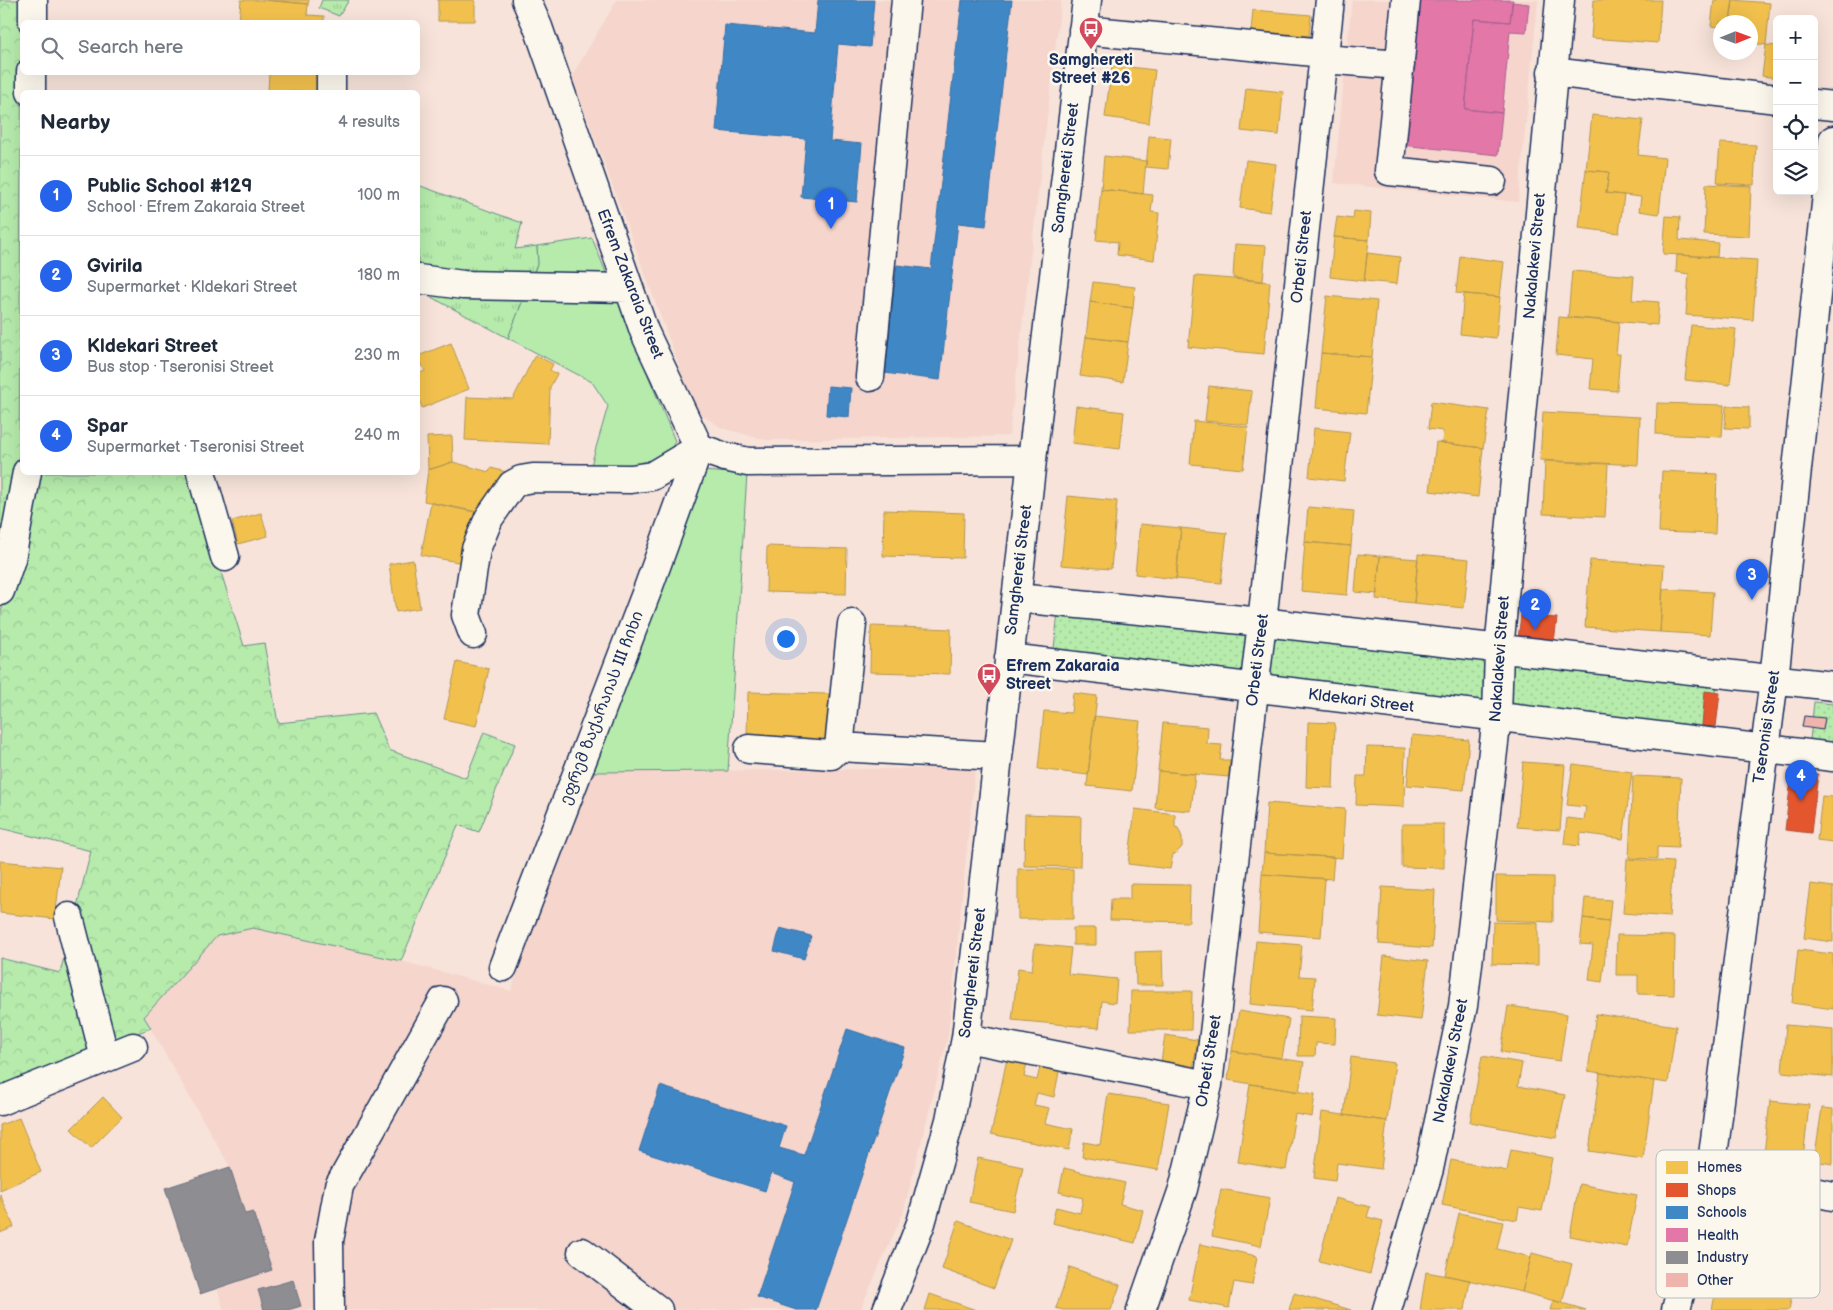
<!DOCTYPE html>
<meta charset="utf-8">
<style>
body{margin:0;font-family:"Balsamiq Sans","Noto Sans Georgian",sans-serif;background:#f6f6f7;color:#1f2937}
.controls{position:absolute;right:15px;top:15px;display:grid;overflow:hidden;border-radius:8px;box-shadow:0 5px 20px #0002}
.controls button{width:45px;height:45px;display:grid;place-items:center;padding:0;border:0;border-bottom:1px solid #e0e1e3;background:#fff;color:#1f2937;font:25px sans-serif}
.compass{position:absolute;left:1713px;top:15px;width:45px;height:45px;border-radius:50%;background:#fff;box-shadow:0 5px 20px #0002;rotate:89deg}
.you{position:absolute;left:785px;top:638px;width:18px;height:18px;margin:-12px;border:4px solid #fff;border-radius:50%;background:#1a73e8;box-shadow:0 0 0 8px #1a73e833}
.badge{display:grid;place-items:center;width:32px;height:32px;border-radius:50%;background:#2563eb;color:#fff;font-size:16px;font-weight:700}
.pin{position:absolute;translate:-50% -41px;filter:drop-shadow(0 1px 2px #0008)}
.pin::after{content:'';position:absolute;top:26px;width:18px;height:15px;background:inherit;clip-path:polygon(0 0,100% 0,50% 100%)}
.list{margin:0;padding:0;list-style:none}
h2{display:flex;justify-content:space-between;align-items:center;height:65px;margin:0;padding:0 20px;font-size:21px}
h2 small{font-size:16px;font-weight:400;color:#747a83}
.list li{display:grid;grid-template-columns:32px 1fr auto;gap:15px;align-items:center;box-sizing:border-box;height:80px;padding:0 20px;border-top:1px solid #e0e1e3}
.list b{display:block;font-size:19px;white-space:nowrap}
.list p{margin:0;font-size:16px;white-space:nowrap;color:#747a83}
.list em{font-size:16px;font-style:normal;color:#747a83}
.icon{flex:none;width:28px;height:28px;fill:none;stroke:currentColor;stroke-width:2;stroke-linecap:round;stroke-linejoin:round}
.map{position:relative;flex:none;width:1833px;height:1310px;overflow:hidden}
.search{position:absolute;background:#fff;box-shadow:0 5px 20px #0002;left:20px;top:20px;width:400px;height:55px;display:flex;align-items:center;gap:12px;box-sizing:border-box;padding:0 18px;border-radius:8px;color:#747a83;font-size:19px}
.panel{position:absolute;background:#fff;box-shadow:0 5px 20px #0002;left:20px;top:90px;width:400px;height:385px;border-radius:8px}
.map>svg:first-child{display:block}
.built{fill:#f5d5cc}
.grass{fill:url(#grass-tufts);stroke:#688d85}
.forest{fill:url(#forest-crowns);stroke:#688d85}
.park{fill:url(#park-dots);stroke:#688d85}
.garden{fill:#b6ebac;stroke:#688d85}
.homes{fill:#f2c14e;stroke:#b29553}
.shops{fill:#e4572e;stroke:#a84b3c}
.schools{fill:#3f88c5;stroke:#346da6}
.health{fill:#e377a8;stroke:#a76192}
.industry{fill:#8d8d92;stroke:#6b7182}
.building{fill:#efb4ad;stroke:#1b2f5e}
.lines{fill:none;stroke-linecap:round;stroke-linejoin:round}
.minor-casing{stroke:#1b2f5e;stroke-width:31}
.minor{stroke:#fbf7ec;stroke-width:28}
.labels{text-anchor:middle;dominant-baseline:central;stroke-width:5;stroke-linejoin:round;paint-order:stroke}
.poi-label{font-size:16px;font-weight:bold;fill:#1b2f5e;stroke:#fbf7ec}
.street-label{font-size:16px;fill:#1b2f5e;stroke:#fbf7ec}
.key{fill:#fbf7ec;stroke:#b8bbc1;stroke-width:1}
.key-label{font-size:14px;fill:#1b2f5e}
</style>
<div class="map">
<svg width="1833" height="1310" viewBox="0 0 1833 1310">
<defs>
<pattern id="grass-tufts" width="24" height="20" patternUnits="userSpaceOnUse" patternTransform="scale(1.25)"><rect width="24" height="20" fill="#b6ebac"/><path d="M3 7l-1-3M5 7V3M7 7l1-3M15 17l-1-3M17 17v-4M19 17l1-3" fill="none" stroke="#9cca96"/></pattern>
<pattern id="forest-crowns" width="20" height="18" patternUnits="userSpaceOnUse" patternTransform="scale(1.25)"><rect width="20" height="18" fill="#b6ebac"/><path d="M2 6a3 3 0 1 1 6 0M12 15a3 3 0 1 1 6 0" fill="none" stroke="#9cca96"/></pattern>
<pattern id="park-dots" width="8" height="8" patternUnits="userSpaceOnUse" patternTransform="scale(1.25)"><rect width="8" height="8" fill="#b6ebac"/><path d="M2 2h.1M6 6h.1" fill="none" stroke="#9cca96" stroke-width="1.8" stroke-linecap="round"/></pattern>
</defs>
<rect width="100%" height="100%" fill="#f7e3d9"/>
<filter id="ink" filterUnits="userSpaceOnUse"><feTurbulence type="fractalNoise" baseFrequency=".02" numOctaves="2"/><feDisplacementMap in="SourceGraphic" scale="10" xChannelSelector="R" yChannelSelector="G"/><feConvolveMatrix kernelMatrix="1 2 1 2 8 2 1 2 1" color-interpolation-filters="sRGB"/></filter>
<g filter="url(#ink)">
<path class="built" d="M617,0H1061L1009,436L766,440L722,428L699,413L685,382L572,76Z
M1352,0H1538L1518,202L1334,183Z
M975,768L948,1036L903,1213L860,1310H224L217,1288L200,1294L165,1188L230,1167L144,1017L217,936L253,928L401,961L511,991L590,772Z"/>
<path class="grass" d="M322,0H349L339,16L319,8Z
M418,185L522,223L515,249L537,246L538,262L508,338L418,290Z"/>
<path class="forest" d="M0,0H22L19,465L0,559Z
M34,473H190L244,646L264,643L278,723L373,713L389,750L466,778L484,732L515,744L479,832L458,825L401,961L253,928L217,936L144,1017L151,1028L0,1086V958L60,973L91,851L0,828V617Z"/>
<path class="park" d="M1058,612L1717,683L1712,729L1053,658Z
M1814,702L1833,704V742L1810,740Z"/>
<path class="garden" d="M592,238L675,441L666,460L589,472L608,406L592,382L508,338L538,262L537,246Z
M702,471L747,474L728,771L590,772Z"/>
<path class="homes" d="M241,0H263L308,4L307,15L324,16V22H239Z
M266,0H309L308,4Z
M438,0H475V21H438Z
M1594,0H1661L1658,43L1591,38Z
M1714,0H1733L1730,22H1720V27L1711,26Z
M1733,0L1770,3L1766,45L1750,43V22H1730Z
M1253,10L1311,15L1309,36L1251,31Z
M1766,45L1777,46V78L1762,76Z
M1112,65L1155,70L1149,123L1105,117Z
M269,72H320L318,92H268Z
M1246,88L1283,92L1279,135L1241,131Z
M1592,115L1643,120L1638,155L1665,158L1659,214L1639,211L1641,197L1606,193L1609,172L1586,170Z
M1149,136L1171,138L1168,169L1146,167Z
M1720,143L1756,145L1754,185L1717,183Z
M1104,156L1146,161L1143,194L1101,189Z
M1246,160L1276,164L1270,212L1240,208Z
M1586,170L1609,172L1606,193L1624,195L1619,233L1579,228Z
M1706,184L1751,186L1749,236L1704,234Z
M1101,189L1153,195L1151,212L1159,213L1154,260L1117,255L1118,242L1096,240Z
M1354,211L1371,213L1369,240L1334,237L1337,217L1353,219Z
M1666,216L1680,217L1679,240L1718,243L1717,257L1663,254Z
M1334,237L1369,240L1364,281L1330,277Z
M1235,244L1266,246L1263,281L1233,278Z
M1367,253L1400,257L1397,284L1364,281Z
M1677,255L1757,260L1753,320L1686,315L1689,274L1676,272Z
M1460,256L1504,262L1500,297L1456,293Z
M1572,271L1634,276L1632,300L1659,302L1657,325L1568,317Z
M1195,276L1270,282L1264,354L1188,347Z
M1093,282L1135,287L1133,308L1090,302Z
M1464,294L1500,297L1496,338L1460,334Z
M1327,296L1377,301L1372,357L1321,353Z
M1090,302L1133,308L1128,342L1086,337Z
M1559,317L1619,322L1616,354H1620L1617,391L1590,389L1593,359L1556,355Z
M1691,325L1736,329L1730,385L1685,380Z
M1086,337L1128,342L1123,382L1080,376Z
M451,343L469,389L422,408L418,396V374L425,371L418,356Z
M1321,353L1372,357L1366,413L1316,408Z
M535,355L553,364L550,370L557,374L550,387L548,444L465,440L467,397L513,399Z
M1209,386L1252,391L1248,425L1205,421Z
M1431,402L1489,410L1483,448L1442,443L1443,431L1428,429Z
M1657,403L1724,405L1722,437L1656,434Z
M1076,406L1124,412L1120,449L1072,443Z
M1726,406L1749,407V429L1725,428Z
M1543,412L1640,417L1638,465L1540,460Z
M1194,421L1248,427L1243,469L1190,464Z
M1314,428L1350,432L1344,481L1309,477Z
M452,436L453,462L428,470L427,437Z
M1436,442L1483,448L1478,497L1430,491Z
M1545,461L1608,464L1605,517L1543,514Z
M453,462L489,472L491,468L506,472L488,514L424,501L428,470Z
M1662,471L1717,474L1715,534L1659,532Z
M1068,496L1117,501L1111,569L1061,565Z
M431,503L479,513L468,564L421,555Z
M1308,507L1354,511L1351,546L1305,542Z
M884,510L964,513L963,558L883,556Z
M261,513L268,536L238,544L232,521Z
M1140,524L1181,528L1176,579L1135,574Z
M1181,528L1227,533L1221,583L1176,579Z
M1305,542L1351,546L1347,595L1301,591Z
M767,546L847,549L846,594L766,592Z
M1358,554L1380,556L1377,594L1355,592Z
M1418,554L1469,559L1464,608L1414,603Z
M1380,556L1418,559L1414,603L1376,599Z
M413,560L420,608L396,612L389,564Z
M1590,560L1664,565L1660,632L1585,627Z
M1663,589L1713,592L1710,635L1660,632Z
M871,626L951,629L950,674L870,672Z
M457,662L489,669L476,726L444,719Z
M748,692L829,694L827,740L747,737Z
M1073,693L1097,696L1088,775L1038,769L1044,711L1071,713Z
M1094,716L1140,721L1132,791L1087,786Z
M1308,722L1335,723L1333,788L1306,787Z
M1163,723L1208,727L1207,744L1222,745L1220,760H1230L1229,777L1158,771Z
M1412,735L1469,740L1464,790L1407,785Z
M1367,747L1405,748L1404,807L1356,805L1357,776H1366Z
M1523,762L1565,765L1560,830L1517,827Z
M1573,764L1632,772L1623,839L1581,833L1579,846L1564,844L1567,818L1584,820L1586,807L1567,805Z
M1158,771L1195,774L1191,811L1155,808Z
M1633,776L1681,778L1678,848L1657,847V859L1629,858Z
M1822,796L1833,797V842L1817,840Z
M1267,803L1345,809L1342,858L1264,853Z
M1135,809L1175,814V827L1178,828L1182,837V847L1175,854H1173L1170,869L1128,864Z
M1025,814L1081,816L1080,867L1024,866Z
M1402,824H1444V868L1402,867Z
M1264,853L1334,857L1332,879L1262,874Z
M1627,859L1673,862L1669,917L1623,913Z
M0,861L61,867L55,919L0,913Z
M1018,869H1073V919H1018Z
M1262,874L1325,879L1321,937L1258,932Z
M1496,876L1553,877V922L1496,920Z
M1130,884L1190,885L1189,922L1110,920L1111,899H1130Z
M1811,884L1833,887V942L1804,938Z
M1382,887L1435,890L1432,948L1379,944Z
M1585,898L1611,900L1609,921L1583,918Z
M1583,918L1609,921L1602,982L1589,980L1593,945L1580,944Z
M1493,922L1538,923V965L1492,964Z
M1073,928H1096V945H1073Z
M1617,935L1675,936L1674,995L1638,994V975H1616Z
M1256,941L1302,945L1299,976L1315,977L1312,1010L1250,1004Z
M1035,944L1071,948L1068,974L1117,979L1115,1003L1102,1001L1099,1028L1012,1020L1018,968L1032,970Z
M1798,950L1833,954V1009L1792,1003Z
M1162,951L1163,985H1136L1135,952Z
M1384,956L1428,961L1421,1020L1377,1015Z
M1131,991H1192L1191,1030H1130Z
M1508,1006L1567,1014L1560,1061L1501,1052Z
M1239,1011L1289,1019L1282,1058L1232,1051Z
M1596,1014L1676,1026L1668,1083L1588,1071Z
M1299,1016L1336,1018L1335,1044L1316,1043L1315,1056H1298Z
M1786,1025L1833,1029V1077L1782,1072Z
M1165,1035L1198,1040L1193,1068L1161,1062Z
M1232,1051L1304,1062L1299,1092L1228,1080Z
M1482,1056L1522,1063L1518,1086L1565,1095L1556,1138L1470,1122Z
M1351,1057L1395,1063L1387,1121L1344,1115Z
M1007,1059L1027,1062L1024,1077L1037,1080L1041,1063L1060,1067L1054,1097L1037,1093L1034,1105L1049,1108L1045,1123L1073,1129L1069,1150L991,1134Z
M1600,1073L1654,1081L1643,1159L1589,1151Z
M1250,1084L1315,1094L1312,1117L1295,1114L1286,1170L1238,1162Z
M1108,1094L1169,1103L1158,1170L1082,1157L1084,1142L1100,1145Z
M103,1097L122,1117L91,1148L71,1129Z
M1770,1101L1809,1105L1803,1158L1764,1154Z
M1822,1108L1833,1109V1164L1814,1161Z
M1322,1112L1387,1121L1381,1169L1337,1163L1335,1181L1314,1178Z
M19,1118L41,1172L0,1190V1125Z
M1511,1150L1552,1158L1542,1211L1519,1207L1517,1220L1442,1205L1451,1160L1507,1171Z
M978,1158L1023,1167L1013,1211L969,1202Z
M1064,1168L1125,1183L1120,1204L1143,1210L1135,1243L1052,1223L1056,1207L1080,1213L1083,1198L1059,1192Z
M1579,1184L1637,1195L1627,1247L1570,1236Z
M1221,1189L1270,1198L1261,1246L1212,1236Z
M0,1194L14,1227L0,1233Z
M1335,1198L1370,1207L1367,1217L1383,1221L1370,1274L1319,1261Z
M1459,1213L1503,1222L1497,1249L1531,1257L1522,1292L1445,1275Z
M958,1221L1011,1240L994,1288L942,1269Z
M1200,1244L1257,1256L1252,1285L1234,1282L1229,1308L1189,1300Z
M1532,1253L1572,1264L1562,1303L1522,1292Z
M1721,1264L1795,1279L1789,1310H1712Z
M1070,1267L1120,1285L1111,1310H1063L1056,1308Z
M1426,1272L1470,1280L1465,1310H1420Z
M1294,1293L1351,1310H1289Z
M930,1294L976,1310H925Z
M1553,1300L1562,1303L1586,1310H1550Z"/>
<path class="shops" d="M1521,615L1557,618L1554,642L1518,639Z
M1705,691L1720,693L1716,727L1702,726Z
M1792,771L1818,774L1811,833L1785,830Z"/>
<path class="schools" d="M818,0H874L870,47L838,44L830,141L862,144L857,202L801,197L806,139L716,131L725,25L815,33Z
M962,0H1012L986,226L958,223L940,380L884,373L897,265L931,269Z
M828,386L851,388L849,417L826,415Z
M780,928L811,936L804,959L774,951Z
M847,1029L905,1048L816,1310H796L757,1297L795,1182L771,1173L765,1191L639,1151L660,1086L786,1126L779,1148L804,1155Z"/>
<path class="health" d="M1416,0H1513L1510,22L1474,19L1465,109L1502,113L1498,155L1401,145Z
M1512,2L1529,4L1526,32L1510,31L1502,113L1465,109L1474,19L1510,22Z"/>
<path class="industry" d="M230,1167L245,1214L253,1212L272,1270L200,1294L165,1188Z
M293,1280L301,1306L288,1310H264L258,1290Z"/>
<path class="building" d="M1804,716L1825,718L1823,730L1802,727Z"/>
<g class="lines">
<defs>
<path id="minor" d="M526,0L538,27L644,331L699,448L725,457L748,462L1032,460
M1406,0L1389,171L1492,181
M33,22V0
M1083,30L1324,53
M1323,59L1400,65
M331,72V92
M1552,72L1777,99
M31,92V72
M1814,104L1833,106
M418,279L463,285L629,288
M870,377L906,0
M201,472L225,557
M0,591L11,559L27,472
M1017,598L1262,622L1833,686
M852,624L839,747L998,756
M473,634L466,615L476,549L489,518L512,485L521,480L533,478L631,479L652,476L699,448
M1009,658L1833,757
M749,749L831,755L839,747
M69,917L105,1058
M503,967L647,591L699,448
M966,1038L1208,1085
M0,1101L133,1047
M1711,1171L1833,1196
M582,1252L658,1310
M330,1310L329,1241L339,1186L443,1001
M887,1310L921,1223L950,1120L966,1038L1032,460L1087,0
M1141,1310L1183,1189L1208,1085L1262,622L1330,0
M1387,1310L1429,1169L1463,1006L1497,717L1499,650L1560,0
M1676,1310L1711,1171L1774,679L1833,140"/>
</defs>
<use href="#minor" class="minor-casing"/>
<use href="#minor" class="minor"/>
</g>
</g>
<defs>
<symbol id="bus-pin" viewBox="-11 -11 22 30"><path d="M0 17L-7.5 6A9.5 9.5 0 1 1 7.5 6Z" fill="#d1495b" stroke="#fbf7ec"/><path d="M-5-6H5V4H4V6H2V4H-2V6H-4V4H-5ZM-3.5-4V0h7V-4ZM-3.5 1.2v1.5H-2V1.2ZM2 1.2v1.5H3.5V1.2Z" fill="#fff"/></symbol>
</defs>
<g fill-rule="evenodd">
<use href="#bus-pin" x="1077" y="15" width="28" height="38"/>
<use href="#bus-pin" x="975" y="661" width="28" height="38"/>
</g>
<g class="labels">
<g class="poi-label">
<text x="1091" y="60">Samghereti<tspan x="1091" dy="18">Street #26</tspan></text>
<text x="1006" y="666" text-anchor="start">Efrem Zakaraia<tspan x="1006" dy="18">Street</tspan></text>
</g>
<g class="street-label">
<text transform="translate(1066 168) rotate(-83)">Samghereti Street</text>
<text transform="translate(1535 256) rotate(-85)">Nakalakevi Street</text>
<text transform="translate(1302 257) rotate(-84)">Orbeti Street</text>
<text transform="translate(630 284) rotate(69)">Efrem Zakaraia Street</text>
<text transform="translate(1019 570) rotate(-83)">Samghereti Street</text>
<text transform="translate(1500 659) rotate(-86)">Nakalakevi Street</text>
<text transform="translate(1258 660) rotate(-83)">Orbeti Street</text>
<text transform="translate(1361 701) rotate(7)">Kldekari Street</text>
<text transform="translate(602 708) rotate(-69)">ეფრემ ზაქარაიას III ჩიხი</text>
<text transform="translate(1767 727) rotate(-82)">Tseronisi Street</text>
<text transform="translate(973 973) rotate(-83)">Samghereti Street</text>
<text transform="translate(1209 1061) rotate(-81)">Orbeti Street</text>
<text transform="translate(1451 1061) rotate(-79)">Nakalakevi Street</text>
</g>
</g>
<rect x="1656" y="1150" width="164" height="148" rx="8" class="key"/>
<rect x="1666" y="1161" width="22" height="13" fill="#f2c14e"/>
<rect x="1666" y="1183" width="22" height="14" fill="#e4572e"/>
<rect x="1666" y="1206" width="22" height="13" fill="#3f88c5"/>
<rect x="1666" y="1228" width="22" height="14" fill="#e377a8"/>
<rect x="1666" y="1251" width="22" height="13" fill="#8d8d92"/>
<rect x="1666" y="1273" width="22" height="14" fill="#efb4ad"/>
<g class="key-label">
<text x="1697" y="1172">Homes</text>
<text x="1697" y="1195">Shops</text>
<text x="1697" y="1217">Schools</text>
<text x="1697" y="1240">Health</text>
<text x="1697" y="1262">Industry</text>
<text x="1697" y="1285">Other</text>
</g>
</svg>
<div class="controls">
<button>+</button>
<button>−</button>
<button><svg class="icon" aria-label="locate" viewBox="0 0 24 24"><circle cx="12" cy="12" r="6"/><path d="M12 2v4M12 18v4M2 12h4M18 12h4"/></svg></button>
<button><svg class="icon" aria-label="layers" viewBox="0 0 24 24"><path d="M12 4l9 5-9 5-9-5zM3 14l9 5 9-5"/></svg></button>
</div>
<svg class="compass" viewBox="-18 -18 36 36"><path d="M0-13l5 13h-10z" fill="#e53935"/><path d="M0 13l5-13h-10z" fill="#747a83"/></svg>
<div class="you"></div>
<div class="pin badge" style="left:831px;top:229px">1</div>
<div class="pin badge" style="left:1535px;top:630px">2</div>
<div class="pin badge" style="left:1752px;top:600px">3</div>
<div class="pin badge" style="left:1801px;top:801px">4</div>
<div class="search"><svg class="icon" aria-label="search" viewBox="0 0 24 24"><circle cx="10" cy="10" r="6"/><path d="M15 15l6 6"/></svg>Search here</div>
<section class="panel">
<h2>Nearby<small>4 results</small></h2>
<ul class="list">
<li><span class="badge">1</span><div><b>Public School #129</b><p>School · Efrem Zakaraia Street</p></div><em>100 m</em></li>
<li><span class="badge">2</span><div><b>Gvirila</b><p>Supermarket · Kldekari Street</p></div><em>180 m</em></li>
<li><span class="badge">3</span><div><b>Kldekari Street</b><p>Bus stop · Tseronisi Street</p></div><em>230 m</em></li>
<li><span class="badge">4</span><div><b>Spar</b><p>Supermarket · Tseronisi Street</p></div><em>240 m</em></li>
</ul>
</section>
</div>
